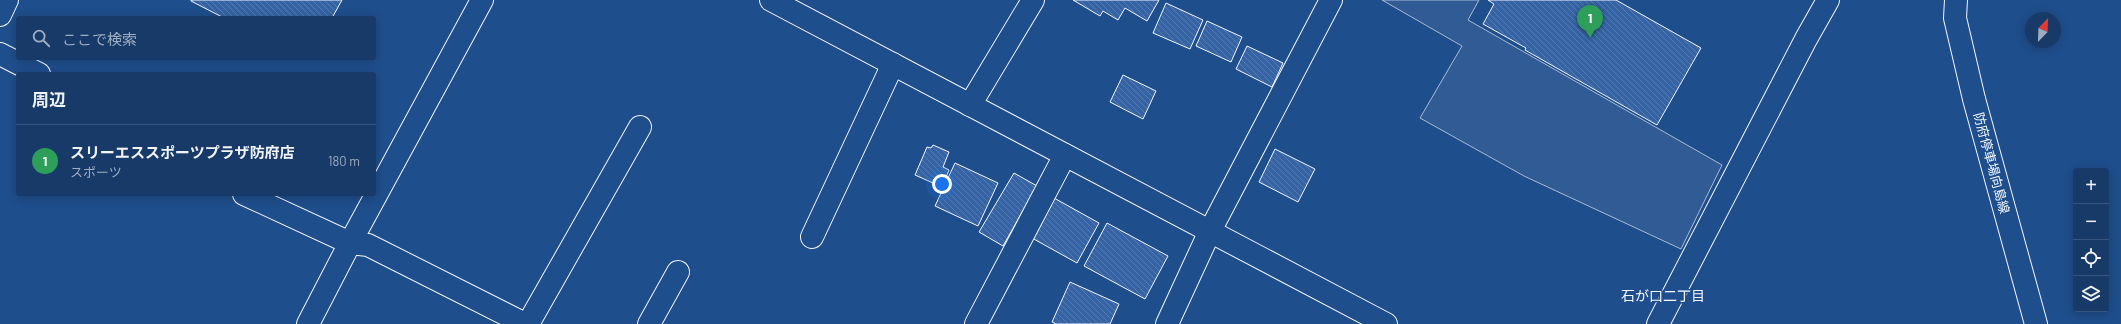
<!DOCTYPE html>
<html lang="ja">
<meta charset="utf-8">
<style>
body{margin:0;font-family:Barlow,"Noto Sans JP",sans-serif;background:#20416f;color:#f1f3f6}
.controls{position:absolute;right:12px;bottom:12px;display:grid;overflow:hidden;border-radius:4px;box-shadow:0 2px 10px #0003}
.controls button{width:36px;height:36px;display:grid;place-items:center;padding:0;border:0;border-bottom:1px solid #36547d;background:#173a69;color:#f1f3f6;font:20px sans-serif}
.compass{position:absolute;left:2025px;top:12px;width:36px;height:36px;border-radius:50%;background:#173a69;box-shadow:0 2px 10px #0003;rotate:23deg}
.you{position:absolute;left:942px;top:184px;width:14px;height:14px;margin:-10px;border:3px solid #fff;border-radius:50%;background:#1a73e8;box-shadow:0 0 0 6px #1a73e833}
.badge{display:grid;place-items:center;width:26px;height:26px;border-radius:50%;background:#90b9f0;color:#fff;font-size:13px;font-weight:700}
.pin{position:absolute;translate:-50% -33px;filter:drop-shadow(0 1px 2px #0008)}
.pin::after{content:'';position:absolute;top:21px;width:14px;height:12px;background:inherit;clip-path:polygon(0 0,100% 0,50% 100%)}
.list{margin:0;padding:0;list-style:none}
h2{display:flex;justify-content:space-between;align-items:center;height:52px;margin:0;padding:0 16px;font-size:17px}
h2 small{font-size:13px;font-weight:400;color:#9eadc0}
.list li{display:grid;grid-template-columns:26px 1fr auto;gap:12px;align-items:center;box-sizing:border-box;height:72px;padding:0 16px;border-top:1px solid #36547d}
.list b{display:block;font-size:15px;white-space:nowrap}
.list p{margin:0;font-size:13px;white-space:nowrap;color:#9eadc0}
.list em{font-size:13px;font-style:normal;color:#9eadc0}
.icon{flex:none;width:22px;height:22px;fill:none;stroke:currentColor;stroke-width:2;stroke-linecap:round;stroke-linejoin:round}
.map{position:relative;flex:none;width:2121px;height:324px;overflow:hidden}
.search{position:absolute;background:#173a69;box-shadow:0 2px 10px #0003;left:16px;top:16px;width:360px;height:44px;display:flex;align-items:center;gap:10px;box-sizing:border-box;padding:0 14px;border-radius:4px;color:#9eadc0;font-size:15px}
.panel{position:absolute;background:#173a69;box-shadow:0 2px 10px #0003;left:16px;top:72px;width:360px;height:124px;border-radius:4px}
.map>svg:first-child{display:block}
.built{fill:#305b95;stroke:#a8bbd7}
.building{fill:url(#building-back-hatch);stroke:#f2f6ff}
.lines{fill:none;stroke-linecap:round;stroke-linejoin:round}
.street-casing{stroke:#f2f6ff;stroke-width:24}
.secondary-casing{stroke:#f2f6ff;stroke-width:24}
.street{stroke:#1f4e8c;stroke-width:22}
.secondary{stroke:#1f4e8c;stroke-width:22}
.labels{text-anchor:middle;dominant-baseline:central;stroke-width:3;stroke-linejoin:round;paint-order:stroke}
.street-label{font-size:13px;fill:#f2f6ff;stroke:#1f4e8c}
.neighbourhood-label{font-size:14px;fill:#f2f6ff;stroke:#1f4e8c}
</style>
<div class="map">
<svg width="2121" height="324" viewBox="0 0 2121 324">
<defs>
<pattern id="building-back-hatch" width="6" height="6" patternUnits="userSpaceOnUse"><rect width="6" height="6" fill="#3563a3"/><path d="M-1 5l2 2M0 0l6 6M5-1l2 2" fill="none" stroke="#537ab1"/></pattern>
</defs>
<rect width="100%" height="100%" fill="#1f4e8c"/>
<path class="built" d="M1382,0H1479L1468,20L1722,165L1681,249L1524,176L1420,118L1462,46Z"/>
<path class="building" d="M191,0H342L332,18H224L191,1Z
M1073,0H1159L1147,21L1125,8L1118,20L1103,11L1100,16Z
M1488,0H1616L1701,48L1657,125L1525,50L1526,48L1483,24L1494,4Z
M1166,3L1203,20L1190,49L1153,33Z
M1207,21L1242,37L1231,62L1196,46Z
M1247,46L1283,63L1272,87L1236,69Z
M1123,75L1156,91L1143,119L1110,102Z
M933,145L949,152L943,167L949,170L942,187L915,175L927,147L931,148Z
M1275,149L1315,169L1298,202L1259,182Z
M955,163L998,183L978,226L935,206Z
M1014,173L1037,186L1003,246L979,232Z
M1054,198L1099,223L1077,263L1032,238Z
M1107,223L1168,256L1145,299L1084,266Z
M1070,282L1119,304L1110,324H1056L1052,322Z"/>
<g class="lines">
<defs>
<path id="street" d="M0,54L39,74
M970,105L1033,0
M244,194L350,243L368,245L525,324
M812,237L893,64
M308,324L350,243L482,0
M528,324L640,127
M649,324L678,272
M976,324L1065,155
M1167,324L1210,231L1331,0
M1658,324L1806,39L1828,0"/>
<path id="secondary" d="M771,0L1386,324
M1956,0L1955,18L1974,99L2036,324
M0,15L7,0"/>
</defs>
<use href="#street" class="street-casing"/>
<use href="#secondary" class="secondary-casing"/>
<use href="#street" class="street"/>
<use href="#secondary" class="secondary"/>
</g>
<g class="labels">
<g class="street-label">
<text transform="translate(1992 163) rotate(75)">防府停車場向島線</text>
</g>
<g class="neighbourhood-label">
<text x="1663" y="295">石が口二丁目</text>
</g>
</g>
</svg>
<div class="controls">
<button>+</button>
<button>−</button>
<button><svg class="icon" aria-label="locate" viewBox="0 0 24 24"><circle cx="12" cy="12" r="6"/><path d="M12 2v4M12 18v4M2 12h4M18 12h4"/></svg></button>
<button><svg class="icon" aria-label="layers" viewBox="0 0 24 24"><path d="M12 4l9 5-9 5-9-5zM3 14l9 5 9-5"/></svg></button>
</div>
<svg class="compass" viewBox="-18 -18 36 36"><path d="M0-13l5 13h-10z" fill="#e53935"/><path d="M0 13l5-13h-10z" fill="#9eadc0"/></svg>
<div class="you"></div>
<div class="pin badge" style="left:1590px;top:38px;background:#2e9e5b">1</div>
<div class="search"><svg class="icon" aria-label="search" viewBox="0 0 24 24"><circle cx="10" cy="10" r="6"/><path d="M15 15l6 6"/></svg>ここで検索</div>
<section class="panel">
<h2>周辺<small></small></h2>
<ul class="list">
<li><span class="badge" style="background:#2e9e5b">1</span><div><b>スリーエススポーツプラザ防府店</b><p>スポーツ</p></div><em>180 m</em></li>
</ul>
</section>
</div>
